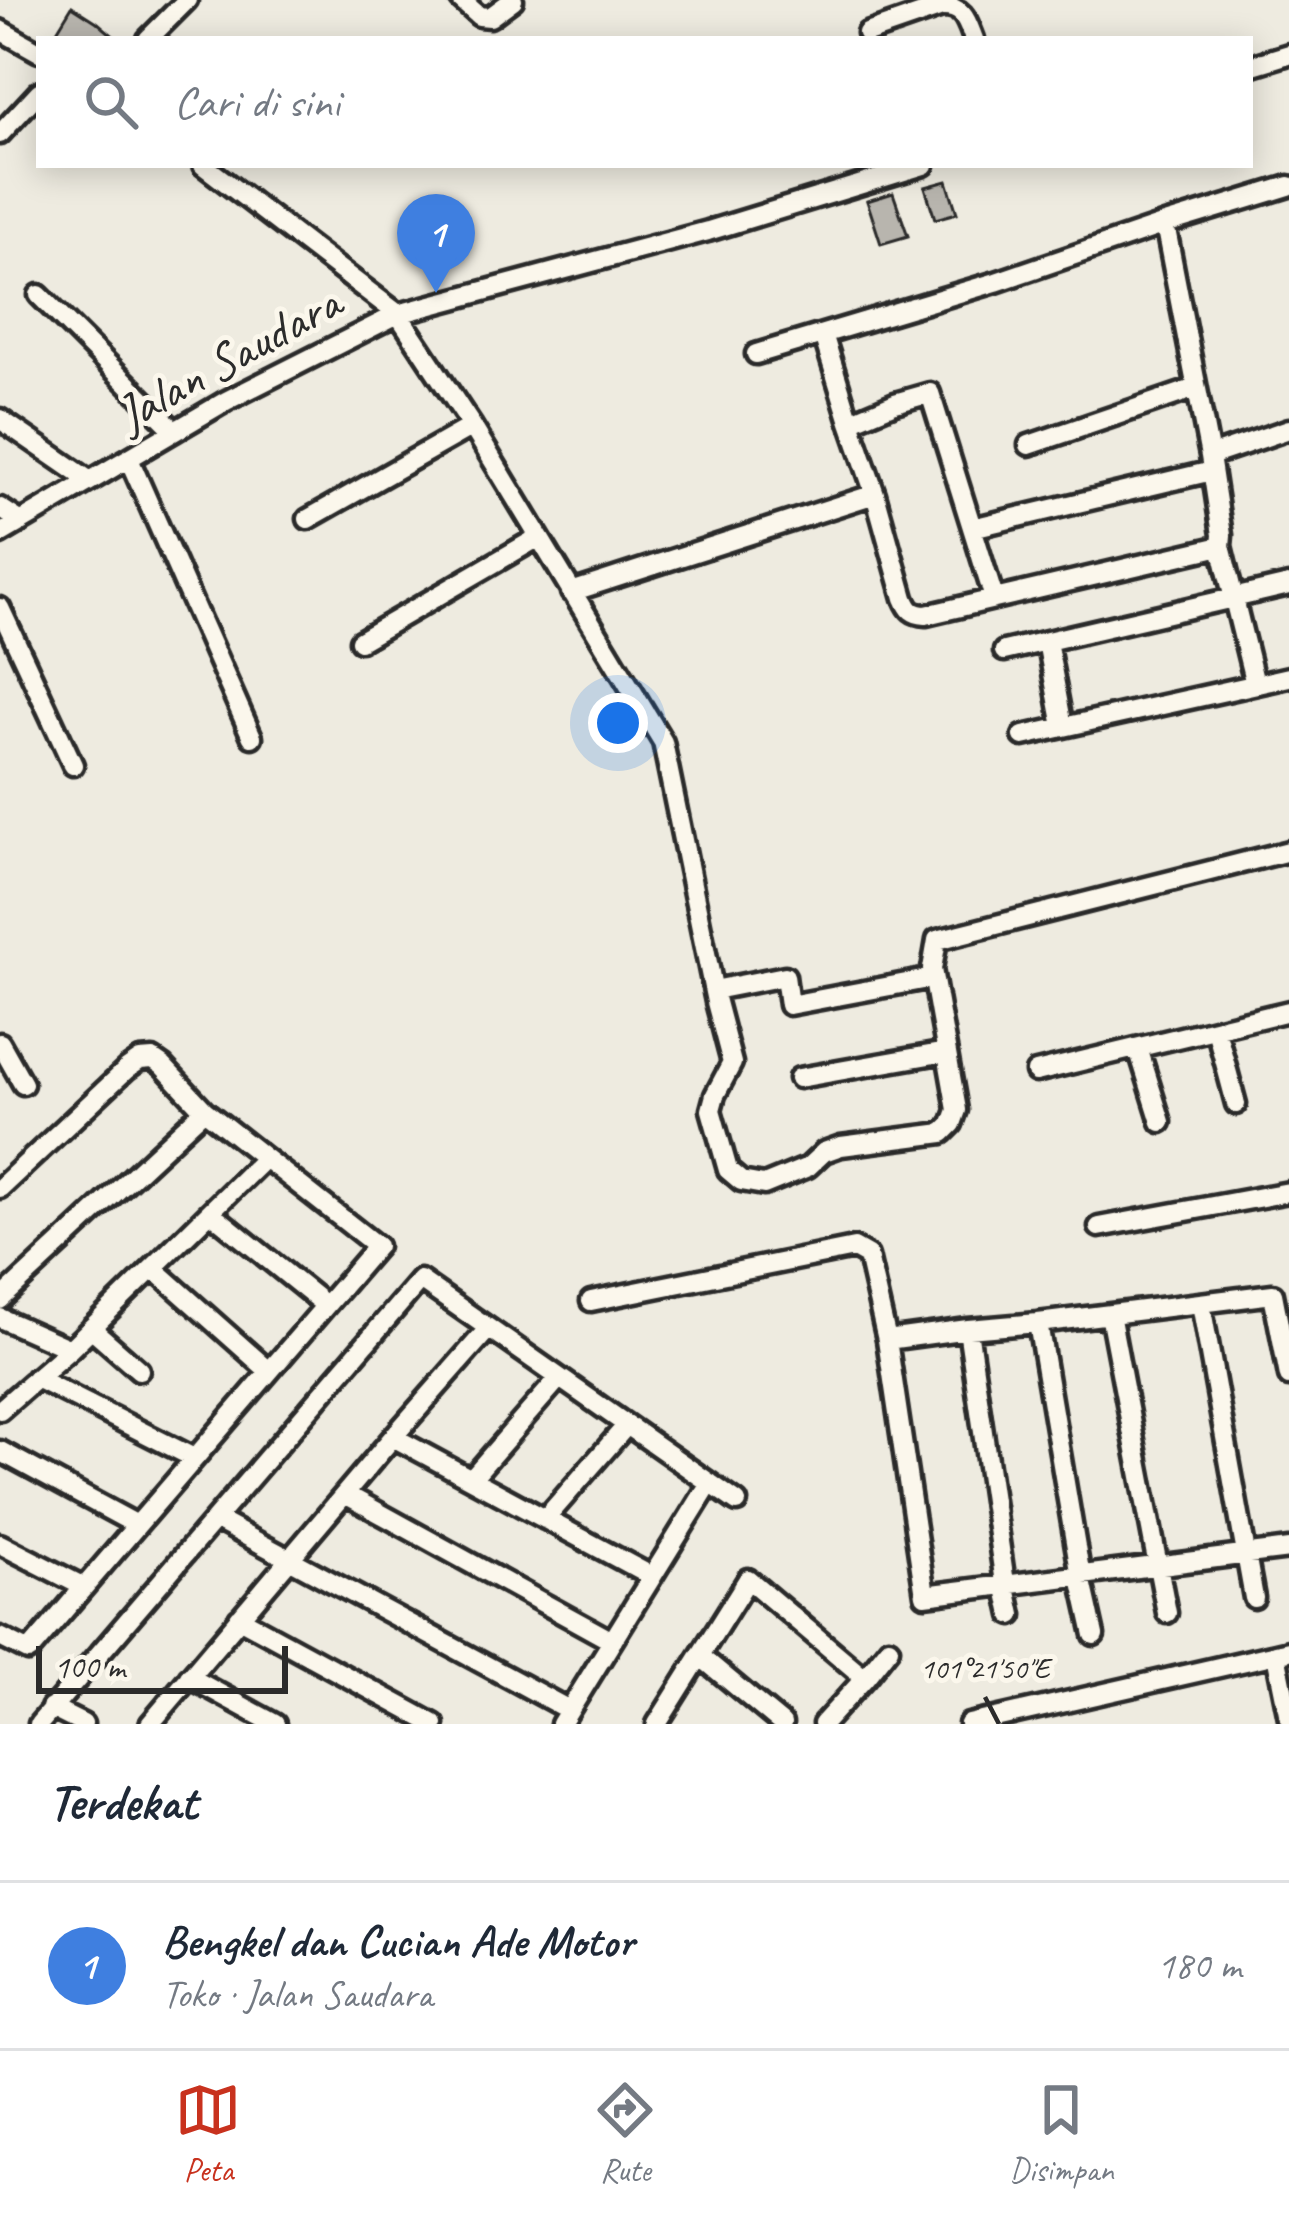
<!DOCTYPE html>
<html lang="id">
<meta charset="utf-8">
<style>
body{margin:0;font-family:Caveat,sans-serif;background:#f6f6f7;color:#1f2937}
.scale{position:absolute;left:36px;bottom:30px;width:252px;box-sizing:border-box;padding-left:12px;border:6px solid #2b2b2b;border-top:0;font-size:33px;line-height:42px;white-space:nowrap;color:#2b2b2b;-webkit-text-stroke:9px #fbf7ec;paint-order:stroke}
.you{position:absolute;left:618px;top:723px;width:42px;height:42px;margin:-30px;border:9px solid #fff;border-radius:50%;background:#1a73e8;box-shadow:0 0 0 18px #1a73e833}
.badge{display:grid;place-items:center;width:78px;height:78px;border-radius:50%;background:#c8321e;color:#fff;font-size:39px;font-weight:700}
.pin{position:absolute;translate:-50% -99px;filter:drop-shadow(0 3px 6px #0008)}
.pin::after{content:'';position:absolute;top:63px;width:42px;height:36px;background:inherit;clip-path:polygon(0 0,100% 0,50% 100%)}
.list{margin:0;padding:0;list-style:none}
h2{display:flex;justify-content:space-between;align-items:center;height:156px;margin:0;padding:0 48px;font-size:51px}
h2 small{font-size:39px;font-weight:400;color:#747a83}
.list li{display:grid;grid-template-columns:78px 1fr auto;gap:36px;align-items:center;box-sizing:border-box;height:168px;padding:0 48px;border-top:3px solid #e0e1e3}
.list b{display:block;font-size:45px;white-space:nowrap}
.list p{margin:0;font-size:39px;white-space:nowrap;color:#747a83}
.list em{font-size:39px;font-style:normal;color:#747a83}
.icon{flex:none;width:66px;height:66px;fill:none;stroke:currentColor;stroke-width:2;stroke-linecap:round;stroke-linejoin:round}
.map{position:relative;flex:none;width:1289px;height:1724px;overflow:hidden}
.search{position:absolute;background:#fff;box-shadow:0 6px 30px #0003;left:36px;right:36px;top:36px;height:132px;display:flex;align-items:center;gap:30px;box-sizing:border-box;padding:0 42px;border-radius:0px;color:#747a83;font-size:45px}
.sheet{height:324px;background:#fff}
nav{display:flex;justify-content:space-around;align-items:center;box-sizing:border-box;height:168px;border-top:3px solid #e0e1e3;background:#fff;font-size:33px;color:#747a83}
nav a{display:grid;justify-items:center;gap:6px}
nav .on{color:#c8321e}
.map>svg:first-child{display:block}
.building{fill:#b8b5ae;stroke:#2b2b2b;stroke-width:3}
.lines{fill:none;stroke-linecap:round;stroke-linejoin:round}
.minor-casing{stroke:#2b2b2b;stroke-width:27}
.minor{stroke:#fbf7ec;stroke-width:18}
.ticks{fill:none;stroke:#2b2b2b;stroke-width:4.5}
.labels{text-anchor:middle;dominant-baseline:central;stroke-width:10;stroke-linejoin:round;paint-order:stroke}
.street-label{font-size:51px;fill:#2b2b2b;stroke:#fbf7ec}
.ticks-label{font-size:30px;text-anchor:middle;fill:#2b2b2b;stroke:#fbf7ec;stroke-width:10;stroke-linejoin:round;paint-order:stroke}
</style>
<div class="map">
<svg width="1289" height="1724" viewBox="0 0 1289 1724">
<rect width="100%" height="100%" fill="#eeebe0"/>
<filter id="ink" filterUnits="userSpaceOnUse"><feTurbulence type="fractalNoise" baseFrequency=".00833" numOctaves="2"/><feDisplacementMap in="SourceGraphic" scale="24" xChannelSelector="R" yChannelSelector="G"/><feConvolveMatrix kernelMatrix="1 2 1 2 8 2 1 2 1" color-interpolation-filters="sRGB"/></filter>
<g filter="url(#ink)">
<path class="building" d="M72,6L97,22L117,39H52Z
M947,181L957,213L935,219L925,187Z
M893,193L908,236L881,244L867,201Z"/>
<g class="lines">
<defs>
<path id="minor" d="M461,0L479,16L490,17L513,0
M0,30L39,52
M867,33L942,7C964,6 967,21 974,39
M148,39L187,0
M1250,66L1289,54
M0,134L39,92
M203,165L398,314L472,426L663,742L716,1002L732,1063L715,1095L711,1110L728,1170L741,1181L764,1185L808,1167L824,1152L841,1146L943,1133L952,1124L957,1110L932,969L937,940L1289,851
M1165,224L1210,456L1222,535L1221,546L1255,684
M39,295L175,431
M823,334L850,422
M756,354L996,282L1165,224L1289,186
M0,419L90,481
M1029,445L1196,388
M1210,456L1289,429
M129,459L252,737
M0,508L20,521
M308,519L472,426
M972,528L1212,471
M0,534L226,401L398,314L708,231L924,165
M571,592L875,494
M994,598L930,393L895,403L850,422L875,494L904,598C909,610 912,614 926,615L1221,546
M0,608L73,765
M360,641L539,537
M1047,641L1063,727
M1004,651L1289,585
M1023,736L1289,677
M714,990L785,976L789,1005L933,978
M1216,1029L1236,1104
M0,1043L23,1084
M1138,1048L1161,1122
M1036,1072L1289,1011
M799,1078L946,1052
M0,1188L127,1069L140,1060L153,1059L163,1066L204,1110L377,1246L31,1649L28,1651L0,1637
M210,1212L325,1305
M1099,1227L1289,1192
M153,1268L269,1371
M0,1300L204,1110
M591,1301L854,1248L868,1256L887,1340
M1201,1304L1254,1598
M1110,1314L1167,1613
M0,1318L70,1349
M1038,1323L1081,1577L1094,1635
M91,1328L139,1370
M968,1329L1005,1583L1012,1615
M1289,1376L1273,1294L1038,1323L968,1329L887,1340L925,1595L1289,1549
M36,1378L194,1458
M0,1410L70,1349L265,1158
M393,1437L651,1576
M0,1451L137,1525
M471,1479L559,1378
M345,1494L612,1641
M215,1519L569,1710
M545,1519L627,1425
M0,1544L84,1587
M239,1618L434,1724
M1276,1654L1289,1718
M700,1656L782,1724
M189,1677L275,1724
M865,1678L889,1648
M51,1708L83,1724
M39,1724L420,1280L737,1502
M150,1724L393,1437L488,1329
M561,1724L710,1483
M657,1724L748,1579L865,1678L823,1724
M969,1724L1289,1651"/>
</defs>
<use href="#minor" class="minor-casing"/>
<use href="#minor" class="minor"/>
</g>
</g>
<path class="ticks" d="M985,1697L999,1724"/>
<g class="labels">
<g class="street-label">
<text transform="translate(228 358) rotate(-29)">Jalan Saudara</text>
</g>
</g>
<g class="ticks-label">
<text x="985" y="1678">101°21'50"E</text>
</g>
</svg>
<div class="scale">100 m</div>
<div class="you"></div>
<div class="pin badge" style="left:436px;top:293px;background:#3f7fe0">1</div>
<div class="search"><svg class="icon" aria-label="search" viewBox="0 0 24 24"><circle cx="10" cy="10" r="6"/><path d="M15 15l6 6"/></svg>Cari di sini</div>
</div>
<section class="sheet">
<h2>Terdekat<small></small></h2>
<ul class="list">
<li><span class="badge" style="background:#3f7fe0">1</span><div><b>Bengkel dan Cucian Ade Motor</b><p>Toko · Jalan Saudara</p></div><em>180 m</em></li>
</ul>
</section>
<nav>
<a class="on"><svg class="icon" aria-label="map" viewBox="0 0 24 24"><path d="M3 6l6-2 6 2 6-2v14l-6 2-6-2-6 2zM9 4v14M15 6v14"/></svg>Peta</a>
<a><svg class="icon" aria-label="directions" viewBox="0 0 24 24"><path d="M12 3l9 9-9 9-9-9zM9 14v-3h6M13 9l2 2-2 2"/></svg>Rute</a>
<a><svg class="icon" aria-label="saved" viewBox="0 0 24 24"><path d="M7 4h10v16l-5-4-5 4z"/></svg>Disimpan</a>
</nav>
